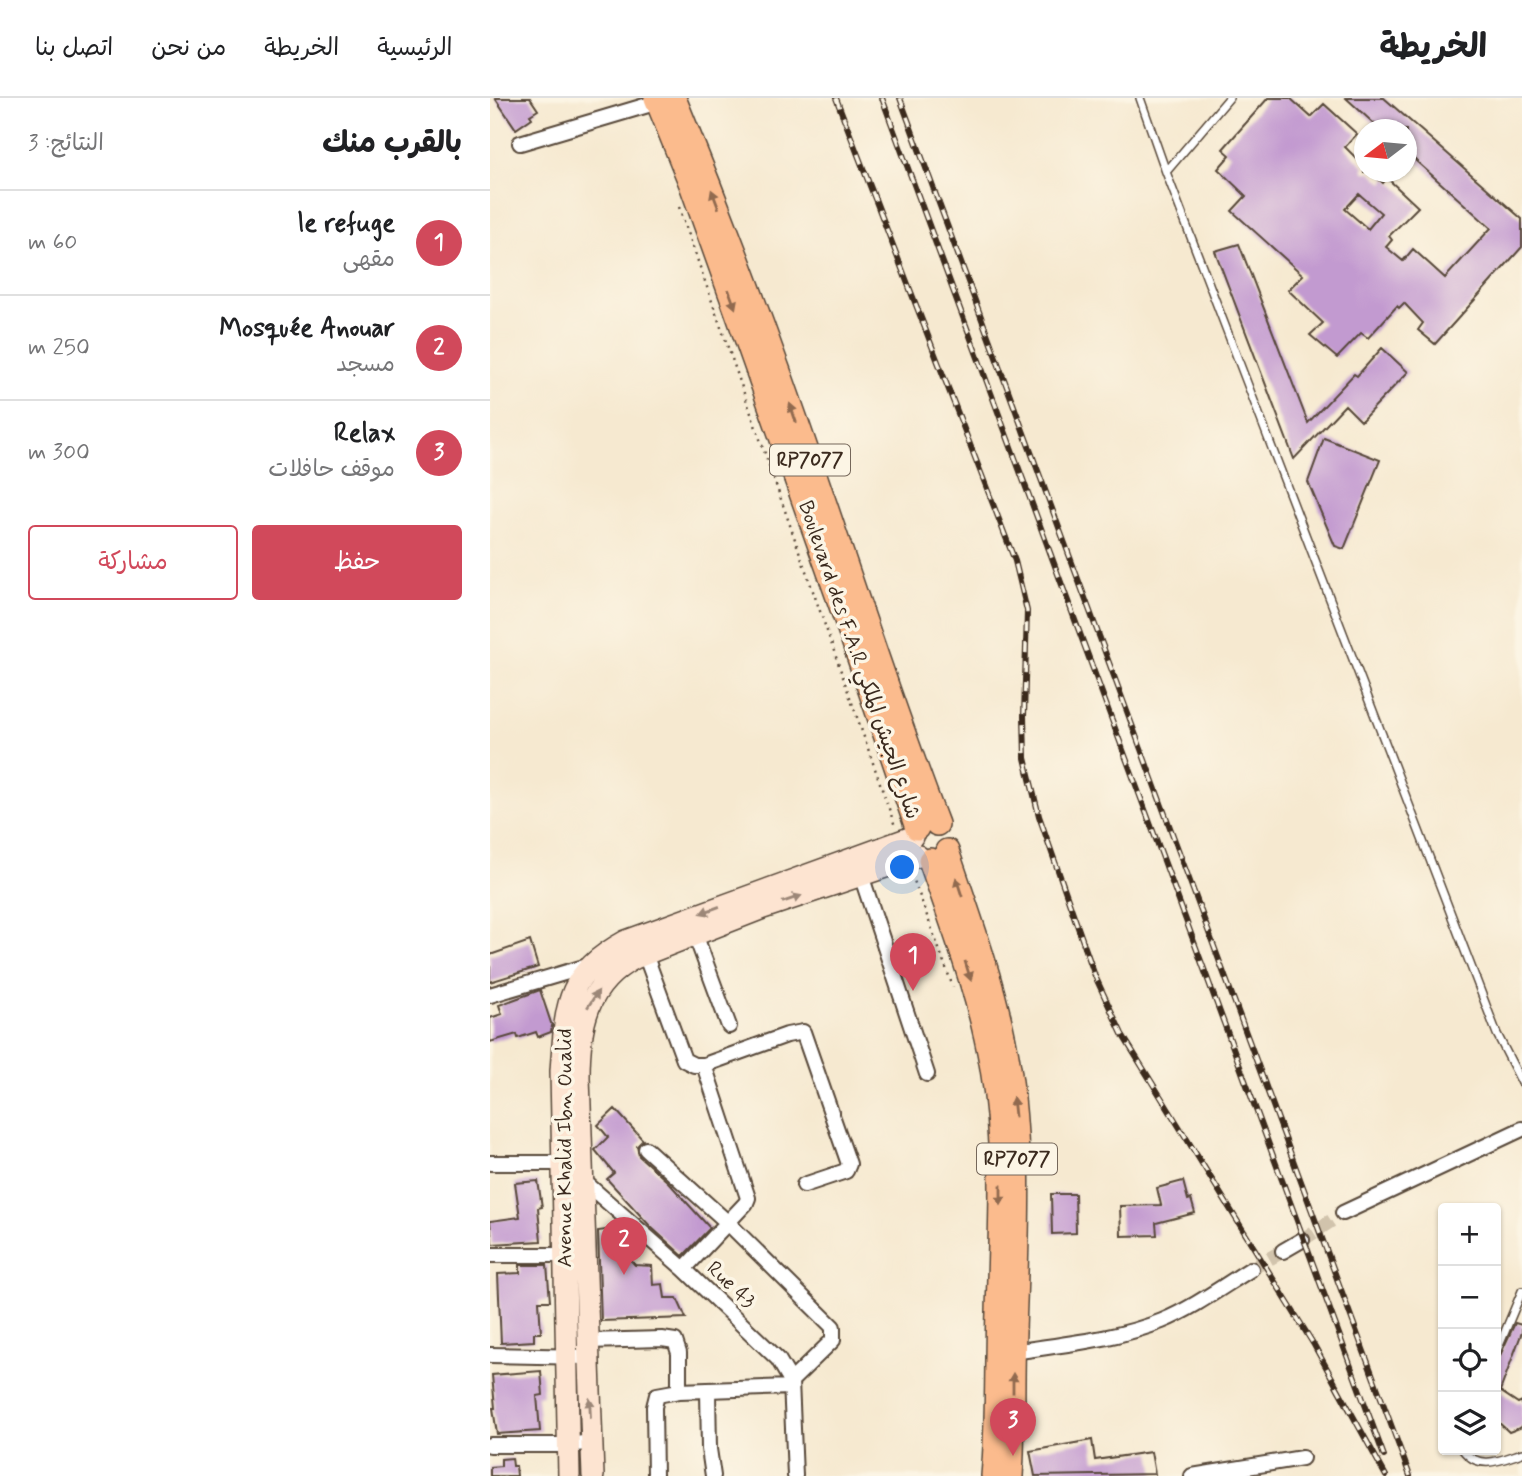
<!DOCTYPE html>
<html lang="ar">
<meta charset="utf-8">
<style>
body{margin:0;font-family:Mynerve,"Playpen Sans Arabic",sans-serif;background:#f2f2f2;color:#202124;direction:rtl}
.controls{position:absolute;right:21px;bottom:21px;display:grid;overflow:hidden;border-radius:7px;box-shadow:0 2px 5px #0004}
.controls button{width:63px;height:63px;display:grid;place-items:center;padding:0;border:0;border-bottom:2px solid #e0e0e0;background:#fff;color:#202124;font:35px sans-serif}
.compass{position:absolute;left:864px;top:21px;width:63px;height:63px;border-radius:50%;background:#fff;box-shadow:0 2px 5px #0004;rotate:254deg}
.you{position:absolute;left:413px;top:770px;width:24px;height:24px;margin:-18px;border:5px solid #fff;border-radius:50%;background:#1a73e8;box-shadow:0 0 0 10px #1a73e833}
.badge{display:grid;place-items:center;width:46px;height:46px;border-radius:50%;background:#d1495b;color:#fff;font-size:23px;font-weight:700}
.pin{position:absolute;translate:-50% -58px;filter:drop-shadow(0 2px 4px #0008)}
.pin::after{content:'';position:absolute;top:37px;width:24px;height:21px;background:inherit;clip-path:polygon(0 0,100% 0,50% 100%)}
.list{margin:0;padding:0;list-style:none}
h2{display:flex;justify-content:space-between;align-items:center;height:91px;margin:0;padding:0 28px;font-size:30px}
h2 small{font-size:23px;font-weight:400;color:#757577}
.list li{display:grid;grid-template-columns:46px 1fr auto;gap:21px;align-items:center;box-sizing:border-box;height:105px;padding:0 28px;border-top:2px solid #e0e0e0}
.list b{display:block;font-size:26px;white-space:nowrap}
.list p{margin:0;font-size:23px;white-space:nowrap;color:#757577}
.list em{font-size:23px;font-style:normal;color:#757577}
.actions{display:flex;gap:14px;padding:21px 28px}
.actions a{flex:1;padding:16px 0;border:2px solid #d1495b;border-radius:7px;text-align:center;font-size:24px;color:#d1495b}
.actions .main{background:#d1495b;color:#fff}
.icon{flex:none;width:38px;height:38px;fill:none;stroke:currentColor;stroke-width:2;stroke-linecap:round;stroke-linejoin:round}
.map{position:relative;flex:none;width:1032px;height:1378px;overflow:hidden;direction:ltr}
header{display:flex;align-items:center;gap:42px;box-sizing:border-box;height:98px;padding:0 35px;background:#fff;border-bottom:2px solid #e0e0e0}
header strong{font-size:33px}
nav{display:flex;gap:38px;margin-inline-start:auto;font-size:24px}
main{display:flex}
aside{flex:1;background:#fff}
.map>svg:first-child{display:block}
.building{fill:#c29ad0;fill-rule:evenodd}
.lines{fill:none;stroke-linecap:round;stroke-linejoin:round}
.minor-tunnel{stroke:#d1c3ac;stroke-width:14;stroke-dasharray:14 7;stroke-linecap:butt}
.service-casing{stroke:#574739;stroke-width:10}
.minor-casing{stroke:#574739;stroke-width:18}
.secondary-casing{stroke:#574739;stroke-width:24}
.primary-casing{stroke:#574739;stroke-width:26}
.path{stroke:#574739;stroke-width:2.5;stroke-dasharray:2 5;stroke-linecap:butt}
.service{stroke:#fff;stroke-width:7}
.minor{stroke:#fff;stroke-width:14}
.secondary{stroke:#fde4d1;stroke-width:21}
.primary{stroke:#fbbb8d;stroke-width:23}
.rail-casing{stroke:#3b2a1e;stroke-width:6}
.rail{stroke:#fcf5e5;stroke-width:3.5;stroke-dasharray:10;stroke-linecap:butt}
.oneway{fill:#916b50}
.oneway2{fill:#9c8778}
.labels{text-anchor:middle;dominant-baseline:central;stroke-width:7;stroke-linejoin:round;paint-order:stroke}
.shield{fill:#fcf5e5;stroke:#75675a;stroke-width:2}
.shield-label{font-size:19px;font-weight:bold;fill:#3b2a1e}
.street-label{font-size:21px;fill:#3b2a1e;stroke:#fcf5e5}
</style>
<header>
<strong>الخريطة</strong>
<nav><a>الرئيسية</a><a>الخريطة</a><a>من نحن</a><a>اتصل بنا</a></nav>
</header>
<main>
<div class="map">
<svg width="1032" height="1378" viewBox="0 0 1032 1378">
<rect width="100%" height="100%" fill="#fcf5e5"/>
<filter id="ink" filterUnits="userSpaceOnUse"><feTurbulence type="fractalNoise" baseFrequency=".0143" numOctaves="2"/><feDisplacementMap in="SourceGraphic" scale="14" xChannelSelector="R" yChannelSelector="G"/><feConvolveMatrix kernelMatrix="1 2 1 2 8 2 1 2 1" color-interpolation-filters="sRGB"/></filter>
<filter id="wash" filterUnits="userSpaceOnUse"><feTurbulence type="fractalNoise" baseFrequency=".00686" numOctaves="4" result="noise"/><feDisplacementMap in="SourceGraphic" scale="28" xChannelSelector="R" yChannelSelector="G"/><feGaussianBlur stdDeviation="1.57" result="paint"/><feColorMatrix in="noise" values="0 0 0 0 0 0 0 0 0 0 0 0 0 0 0 0 0 1.4 0 .05"/><feComposite in="paint" operator="in"/></filter>
<g filter="url(#wash)">
<rect width="100%" height="100%" fill="#f6e9d0"/>
<g id="blocks">
<path class="building" d="M5,0H40L48,12L40,17L42,20L26,31Z
M778,0H800L821,19L834,6L867,36L855,49L874,68V74H881L893,85L897,80L928,109L899,138L902,142L896,149L913,163L923,151L955,180L1001,130L916,54V32H891L856,0H894L1032,121V149L945,246L928,232L933,225L914,205L909,210L907,208L878,240L871,235L847,260L820,237L833,225L798,192L813,177L742,113L756,98L728,71L740,57L733,51ZM869,96L891,115L878,131L855,111Z
M749,146L818,325L864,276L867,278L892,250L918,274L871,323L855,307L804,361L725,153Z
M834,340L890,362L854,451L845,448L818,384Z
M40,843L48,869L0,884V857Z
M50,892L62,928L61,934L48,939L46,934L28,940L27,936L0,944V920L12,916L9,907Z
M125,1011L153,1042L147,1048L149,1058L178,1084L220,1130L193,1158L161,1129L117,1081L124,1075L105,1052L118,1039L108,1027Z
M48,1083L52,1109L48,1110L51,1143L2,1146L0,1123L30,1119L25,1085Z
M693,1083L698,1102L701,1101L705,1115L666,1125L667,1137L631,1138L630,1108L671,1107L667,1090Z
M561,1096H585L586,1135L562,1136Z
M123,1131L125,1145L145,1167L162,1168L163,1187L173,1186L175,1200H187L196,1220L111,1223L108,1133Z
M30,1167H57L60,1203H49L51,1235H44V1243L11,1245L8,1176L30,1175Z
M1025,1225L1032,1227V1234L1010,1293L1028,1305L1032,1303V1329L1019,1334L1006,1322V1266Z
M51,1273L53,1297L47,1298L50,1333L7,1336L3,1310H5L2,1277Z
M602,1342L605,1362L661,1354L665,1376L545,1378L540,1353Z
M22,1360L23,1368H26L27,1378H0V1369L11,1368V1361Z"/>
</g>
</g>
<g filter="url(#ink)">
<use href="#blocks" fill-opacity="0" stroke="#574739" stroke-width="2"/>
<g class="lines">
<path class="minor-tunnel" d="M812,1142L853,1115
M761,1171L793,1153"/>
<defs>
<path id="service" d="M650,0L676,74L1007,936L1032,985
M676,74L739,0
M1006,1255L1032,1193
M973,1352C989,1373 1011,1362 1032,1355"/>
<path id="minor" d="M30,45L168,4
M371,777L437,976
M205,836L239,928
M155,856L194,962L204,967H214L258,1100L256,1105L194,1171
M0,897L101,867
M214,967L297,937L313,934L359,1066L356,1073L314,1087
M156,1051L237,1124L343,1229V1242L301,1283
M0,1065H73L194,1171L288,1261L301,1283L305,1378
M853,1115L1032,1031
M793,1153L812,1142
M0,1157H76
M97,1243L172,1241L185,1243L189,1255V1293
M523,1254C573,1246 625,1242 672,1223C703,1210 732,1189 761,1171
M0,1257L98,1259
M218,1293L219,1351L223,1378
M0,1347H79L101,1344
M165,1378L164,1309L167,1297L189,1293L301,1289
M702,1378L812,1360"/>
<path id="secondary" d="M79,1378L71,973C76,908 74,877 136,843L422,739
M103,1378L89,979C89,928 96,886 145,860L273,810L428,758"/>
<path id="primary" d="M166,0L202,89L249,220L357,525L427,730
M184,0C235,124 282,250 325,377C365,493 403,611 447,726
M457,753C478,815 501,878 514,942C534,1039 527,1136 524,1234C522,1282 524,1330 521,1378
M440,762C464,831 490,899 502,970C516,1051 510,1132 508,1214C506,1268 508,1324 503,1378"/>
</defs>
<use href="#service" class="service-casing"/>
<use href="#minor" class="minor-casing"/>
<use href="#secondary" class="secondary-casing"/>
<use href="#primary" class="primary-casing"/>
<path class="path" d="M189,109L405,728
M422,777L463,889"/>
<use href="#service" class="service"/>
<use href="#minor" class="minor"/>
<use href="#secondary" class="secondary"/>
<use href="#primary" class="primary"/>
<defs>
<path id="rail" d="M346,0L525,463L537,513L534,618L535,660L549,718L605,878L632,936L824,1247L896,1378
M392,0L894,1358
M410,0L920,1378"/>
</defs>
<use href="#rail" class="rail-casing"/>
<use href="#rail" class="rail"/>
</g>
<defs><path id="oneway-solid" d="M-6-.8H1V-3.2L6.5 0L1 3.2V.8H-6Z" transform="scale(1.75)"/></defs>
<g class="oneway">
<use href="#oneway-solid" transform="translate(225 101) rotate(-111)"/>
<use href="#oneway-solid" transform="translate(242 201) rotate(70)"/>
<use href="#oneway-solid" transform="translate(303 315) rotate(-109)"/>
<use href="#oneway-solid" transform="translate(469 789) rotate(-108)"/>
<use href="#oneway-solid" transform="translate(478 873) rotate(73)"/>
<use href="#oneway-solid" transform="translate(524 1009) rotate(-96)"/>
<use href="#oneway-solid" transform="translate(511 1097) rotate(90)"/>
<use href="#oneway-solid" transform="translate(523 1285) rotate(-90)"/>
</g>
<g class="oneway2">
<use href="#oneway-solid" transform="translate(302 801) rotate(-19)"/>
<use href="#oneway-solid" transform="translate(220 812) rotate(160)"/>
<use href="#oneway-solid" transform="translate(103 901) rotate(-57)"/>
<use href="#oneway-solid" transform="translate(100 1310) rotate(-93)"/>
</g>
</g>
<g class="labels">
<g class="shield">
<rect x="280" y="346.5" width="80" height="31" rx="5"/>
<rect x="487" y="1045.5" width="80" height="31" rx="5"/>
</g>
<g class="shield-label">
<text x="320" y="362">RP7077</text>
<text x="527" y="1061">RP7077</text>
</g>
<g class="street-label">
<text transform="translate(369 562) rotate(71)">Boulevard des F.A.R شارع الجيش الملكي</text>
<text transform="translate(75 1050) rotate(-90)">Avenue Khalid Ibn Oualid</text>
<text transform="translate(241 1187) rotate(43)">Rue 43</text>
</g>
</g>
</svg>
<div class="controls">
<button>+</button>
<button>−</button>
<button><svg class="icon" aria-label="locate" viewBox="0 0 24 24"><circle cx="12" cy="12" r="6"/><path d="M12 2v4M12 18v4M2 12h4M18 12h4"/></svg></button>
<button><svg class="icon" aria-label="layers" viewBox="0 0 24 24"><path d="M12 4l9 5-9 5-9-5zM3 14l9 5 9-5"/></svg></button>
</div>
<svg class="compass" viewBox="-18 -18 36 36"><path d="M0-13l5 13h-10z" fill="#e53935"/><path d="M0 13l5-13h-10z" fill="#757577"/></svg>
<div class="you"></div>
<div class="pin badge" style="left:423px;top:893px">1</div>
<div class="pin badge" style="left:134px;top:1177px">2</div>
<div class="pin badge" style="left:523px;top:1358px">3</div>
</div>
<aside>
<h2>بالقرب منك<small>النتائج: 3</small></h2>
<ul class="list">
<li><span class="badge">1</span><div><b>le refuge</b><p>مقهى</p></div><em>60 m</em></li>
<li><span class="badge">2</span><div><b>Mosquée Anouar</b><p>مسجد</p></div><em>250 m</em></li>
<li><span class="badge">3</span><div><b>Relax</b><p>موقف حافلات</p></div><em>300 m</em></li>
</ul>
<div class="actions"><a class="main">حفظ</a><a>مشاركة</a></div>
</aside>
</main>
